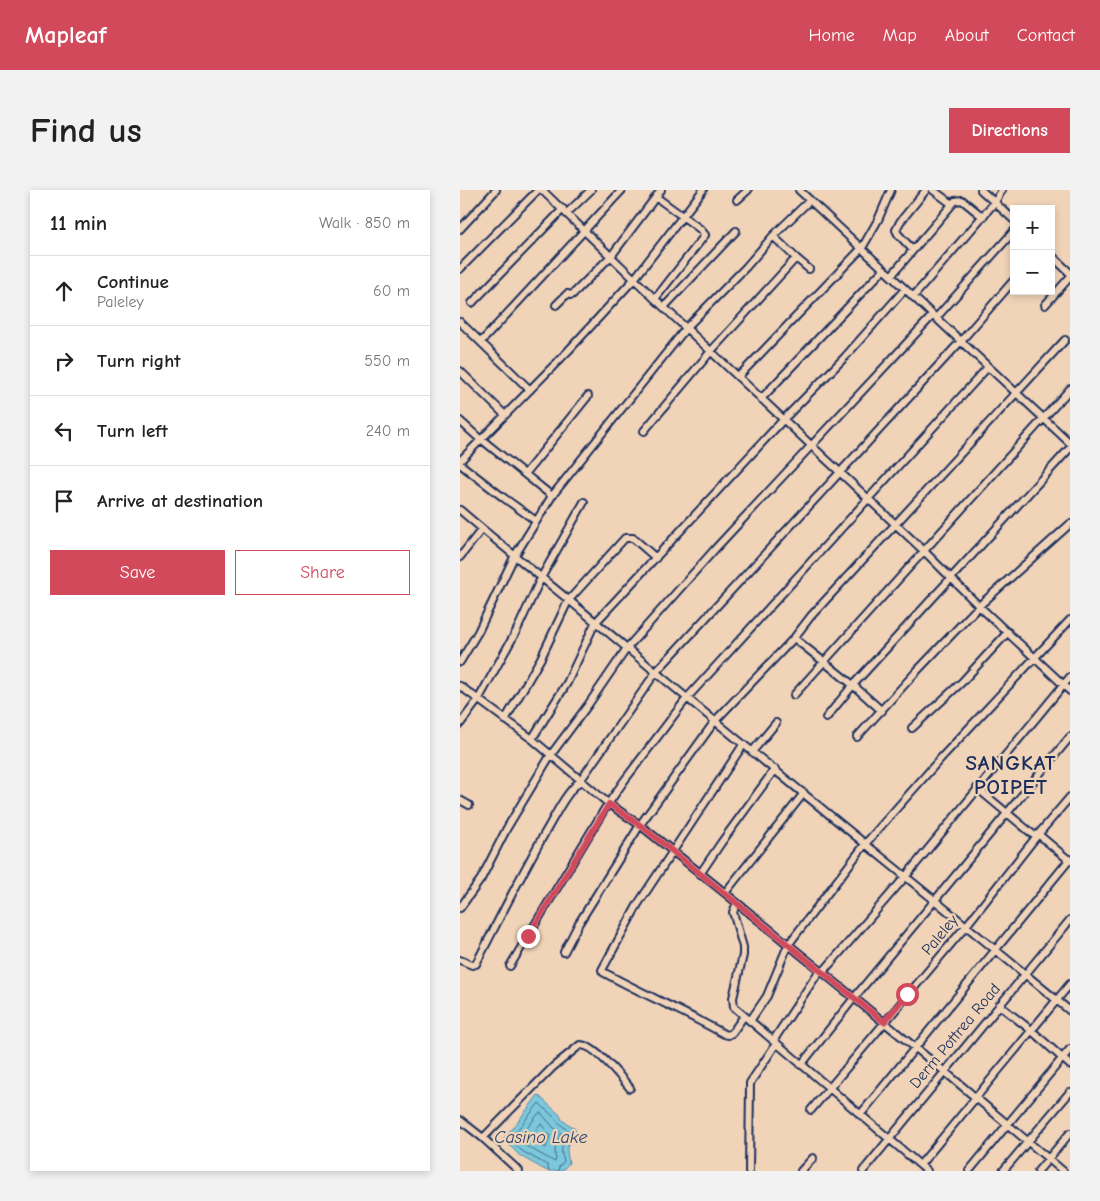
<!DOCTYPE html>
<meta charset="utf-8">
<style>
body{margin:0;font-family:"Comic Neue",sans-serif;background:#f2f2f2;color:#222}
.controls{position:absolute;right:15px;top:15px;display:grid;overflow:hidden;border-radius:0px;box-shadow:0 2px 8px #0003}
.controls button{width:45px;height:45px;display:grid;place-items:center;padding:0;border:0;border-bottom:1px solid #e0e0e0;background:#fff;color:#222;font:25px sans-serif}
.stop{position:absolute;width:15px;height:15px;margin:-11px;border:4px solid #d1495b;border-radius:50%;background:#fff}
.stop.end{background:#d1495b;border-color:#fff;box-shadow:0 1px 5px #0008}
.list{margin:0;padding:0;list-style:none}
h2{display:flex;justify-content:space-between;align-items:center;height:65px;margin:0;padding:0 20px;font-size:21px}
h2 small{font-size:16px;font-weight:400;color:#767676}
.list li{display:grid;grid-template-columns:32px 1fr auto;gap:15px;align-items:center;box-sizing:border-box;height:70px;padding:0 20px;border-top:1px solid #e0e0e0}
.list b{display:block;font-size:19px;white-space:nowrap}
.list p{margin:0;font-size:16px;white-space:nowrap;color:#767676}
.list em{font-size:16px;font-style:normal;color:#767676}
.actions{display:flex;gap:10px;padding:15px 20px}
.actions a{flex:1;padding:11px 0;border:1px solid #d1495b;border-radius:0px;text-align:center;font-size:18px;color:#d1495b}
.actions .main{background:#d1495b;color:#fff}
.icon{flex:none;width:28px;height:28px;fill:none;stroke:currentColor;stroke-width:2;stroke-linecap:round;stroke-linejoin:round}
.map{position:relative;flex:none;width:610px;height:981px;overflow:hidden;border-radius:0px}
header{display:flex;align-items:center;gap:30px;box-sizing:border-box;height:70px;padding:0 25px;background:#d1495b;color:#fff}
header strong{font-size:24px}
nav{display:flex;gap:28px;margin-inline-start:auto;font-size:18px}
.intro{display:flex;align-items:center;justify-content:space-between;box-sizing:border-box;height:120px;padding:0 30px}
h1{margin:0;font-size:35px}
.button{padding:12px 22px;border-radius:0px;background:#d1495b;color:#fff;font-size:18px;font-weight:700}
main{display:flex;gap:30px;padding:0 30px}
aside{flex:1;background:#fff;border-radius:0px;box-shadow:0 2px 8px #0003}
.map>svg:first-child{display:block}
.water{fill:#7bc7da;stroke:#558aa8}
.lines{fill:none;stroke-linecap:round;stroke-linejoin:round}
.shore{stroke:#416c90;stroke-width:1}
.minor-casing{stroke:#1b2f5e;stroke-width:10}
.minor{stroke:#f1d4b8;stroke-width:6}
.route{stroke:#d1495b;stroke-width:6}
.labels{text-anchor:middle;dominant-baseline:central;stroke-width:4.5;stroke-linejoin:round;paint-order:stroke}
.street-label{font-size:16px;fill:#1b2f5e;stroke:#f1d4b8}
.water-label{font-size:18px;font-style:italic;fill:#294671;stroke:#f1d4b8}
.district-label{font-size:21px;font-weight:bold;letter-spacing:1px;fill:#1b2f5e;stroke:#f1d4b8}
</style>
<header>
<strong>Mapleaf</strong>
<nav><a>Home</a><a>Map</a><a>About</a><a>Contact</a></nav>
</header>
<div class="intro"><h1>Find us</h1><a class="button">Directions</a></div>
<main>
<aside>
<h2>11 min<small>Walk · 850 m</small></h2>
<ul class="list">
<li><svg class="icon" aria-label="ahead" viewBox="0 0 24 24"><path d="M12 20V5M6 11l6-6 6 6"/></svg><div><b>Continue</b><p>Paleley</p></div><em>60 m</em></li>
<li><svg class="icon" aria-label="right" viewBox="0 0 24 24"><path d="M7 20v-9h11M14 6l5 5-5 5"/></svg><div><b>Turn right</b></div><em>550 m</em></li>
<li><svg class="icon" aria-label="left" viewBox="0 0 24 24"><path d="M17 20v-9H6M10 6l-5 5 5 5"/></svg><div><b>Turn left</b></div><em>240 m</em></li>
<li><svg class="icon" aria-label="arrive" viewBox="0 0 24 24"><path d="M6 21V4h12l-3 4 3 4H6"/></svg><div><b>Arrive at destination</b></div></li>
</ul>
<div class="actions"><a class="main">Save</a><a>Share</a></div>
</aside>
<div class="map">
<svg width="610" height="981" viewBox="0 0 610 981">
<rect width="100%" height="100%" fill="#f1d4b8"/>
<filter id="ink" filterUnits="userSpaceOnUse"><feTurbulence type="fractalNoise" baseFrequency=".02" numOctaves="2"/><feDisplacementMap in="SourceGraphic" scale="10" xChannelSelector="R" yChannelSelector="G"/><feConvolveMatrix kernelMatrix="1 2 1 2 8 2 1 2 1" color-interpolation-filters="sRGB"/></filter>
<g filter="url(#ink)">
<path class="water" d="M78,905L100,925L102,930L113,937L118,944C105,956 106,956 109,973L102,981H87L69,971L59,965L43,949L59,930Z"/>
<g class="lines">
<path class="shore" d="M81,923L94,938L101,943C97,952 93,959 96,969L95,972L66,956L59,949L78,924Z
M81,934L90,945L86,958L69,949Z
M89,981L87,975L62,961L50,949L79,913L95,928L99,933L111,943C104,955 98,955 104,971L99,977L98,981"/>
<defs>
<path id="minor" d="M82,0L195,109L464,361L519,416L610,501
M339,0L610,253
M473,0L492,14
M521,0L554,30
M277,10L288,0
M107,23L131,0
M0,39L36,0
M453,60L438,44L436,40L440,32L466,0
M591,65L610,83
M336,68L349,79
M0,79L78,0
M431,86L495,11L502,10L523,27
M453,107L535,12L542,0
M195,109L245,45L240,39L196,7
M12,113L103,19
M96,115L107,104L112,105L152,65L201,0
M585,115L610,87
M204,117L276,41
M476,128L554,41
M0,132L70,200
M21,152L162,0
M0,181L45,225
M278,187L402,58L418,30L431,0
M301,209L424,79
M0,231L21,250
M184,241L252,160L336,68L313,46
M21,249L92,306
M0,271L108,161L175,88L243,0
M0,274L44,308L76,331
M65,284L128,206
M0,320C55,367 112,412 168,459C314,581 463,700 610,821
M0,367L22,339
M334,448L393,495L422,521
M0,472L18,442L54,367L92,306L227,137L286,77L313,46L350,10
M0,496L72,549L149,614L180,635L265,703L484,881L603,981
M334,505L610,199
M366,528L393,495L610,258
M45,530L81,468L108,411L165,348H173L196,368
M0,534L18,510L57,440L81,388L124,312
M452,538L502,492L548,442
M397,547L455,483L519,416L610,334
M72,549L107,493L135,433L323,230L384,168L445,99
M283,555L178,714L142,780L143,782C183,804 225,822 264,844L268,845L272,843L284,826
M292,562L316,533
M517,598L576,647
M0,610L9,615
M578,644L610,671
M240,684L261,653L315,579
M265,703L344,603
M277,713L273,722L283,757V765L273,808L274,817L467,981
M0,718L21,689L47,638L90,566L128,515L167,458L255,359L473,125
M104,762L119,733L180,635L255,531L334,448L351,426L605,150
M0,770L12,775L16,774C39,729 61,685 86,641C96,624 105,604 120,591L196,482L501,151L554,90
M50,776L144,620L164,591L227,508L528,177
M363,782L446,686L610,487
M539,815L571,840L610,875
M290,831L307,806L328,755L406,653L481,568L610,430
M313,851L360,780
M341,875L394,808L610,547
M351,920L506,736L576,647L610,607
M400,925L610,669
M0,930L23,948L59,981
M23,948L93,877L120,855C134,854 161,887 170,898
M460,975L610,794
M289,981L290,893L316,854
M341,981L353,968
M403,981L610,730
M509,981L610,859
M543,981L610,902
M578,981L610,943"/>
</defs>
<use href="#minor" class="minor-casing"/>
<use href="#minor" class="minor"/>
</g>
</g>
<g class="lines" filter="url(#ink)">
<path class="route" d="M68,746L149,614L180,635L424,832L447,804"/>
</g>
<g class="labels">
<g class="street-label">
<text transform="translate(480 745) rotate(-50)">Paleley</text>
<text transform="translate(495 846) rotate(-50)">Derm Pottrea Road</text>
</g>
<g class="water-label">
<text x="81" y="947">Casino Lake</text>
</g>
<g class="district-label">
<text x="551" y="573">SANGKAT<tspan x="551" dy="24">POIPET</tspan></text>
</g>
</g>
</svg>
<div class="controls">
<button>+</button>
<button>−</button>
</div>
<div class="stop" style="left:447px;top:804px"></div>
<div class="stop end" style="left:68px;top:746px"></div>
</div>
</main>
